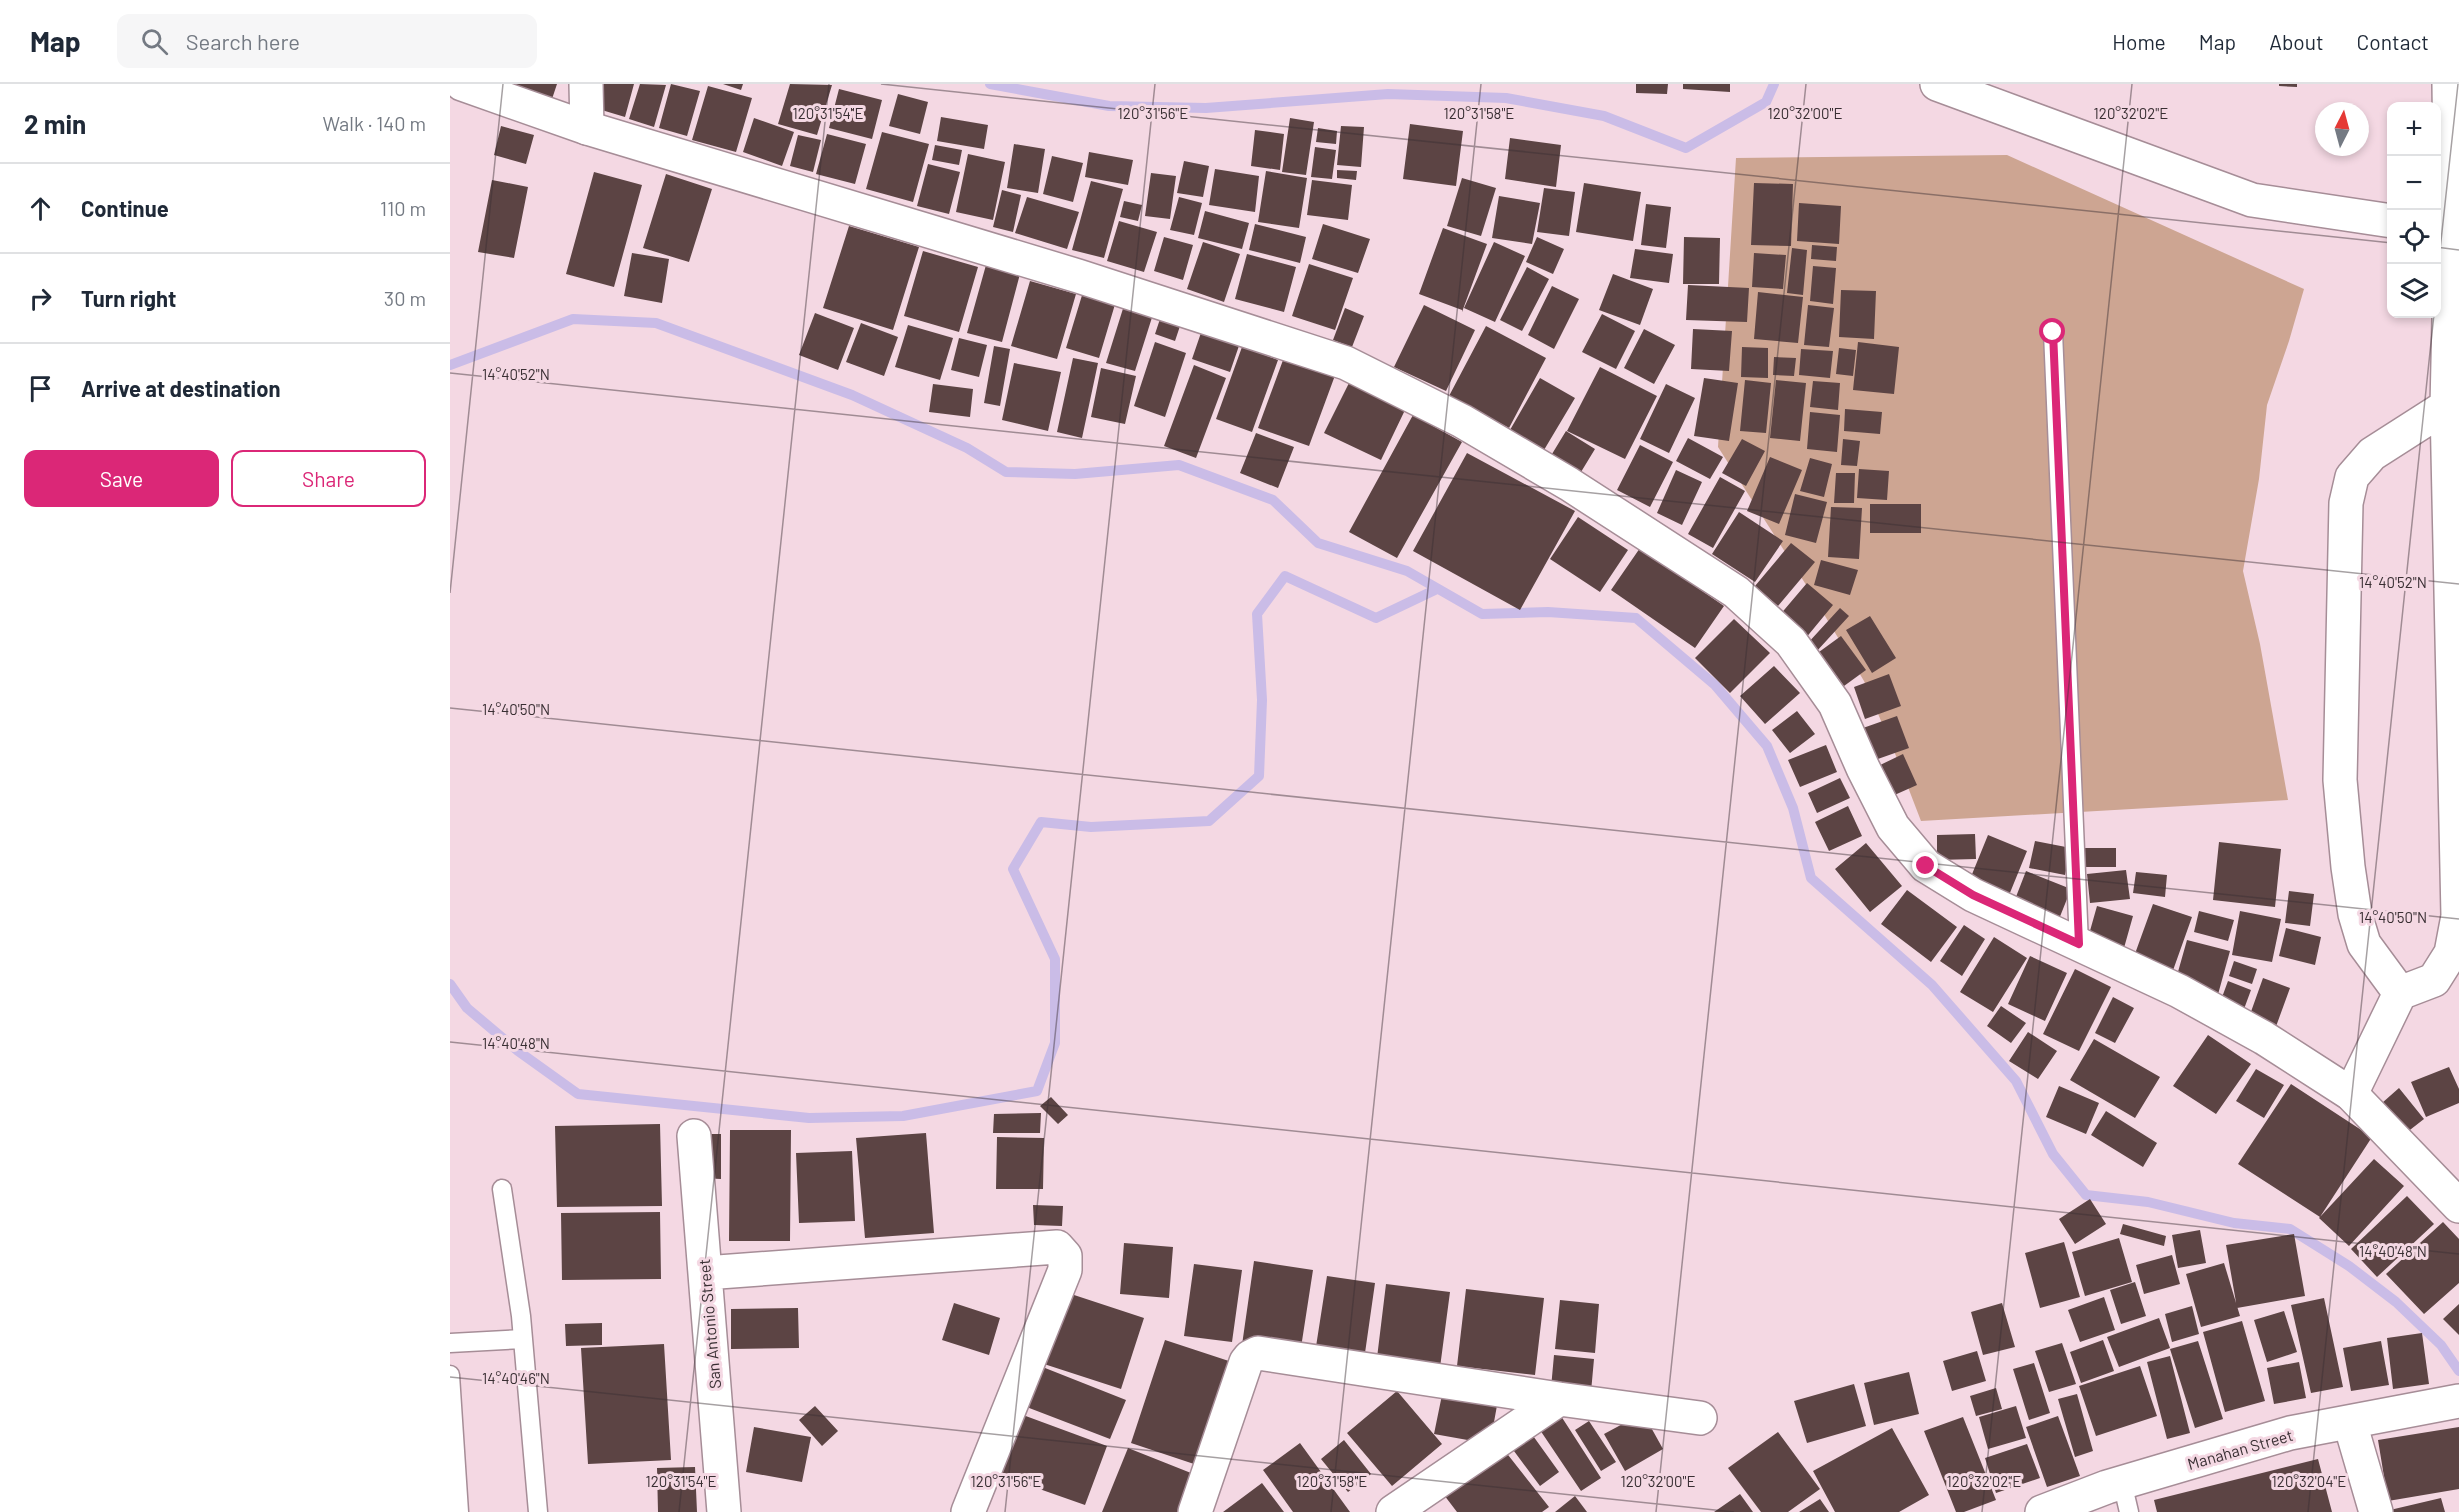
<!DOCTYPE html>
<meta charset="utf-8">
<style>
body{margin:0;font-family:Barlow,sans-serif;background:#f6f6f7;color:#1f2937}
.controls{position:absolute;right:18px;top:18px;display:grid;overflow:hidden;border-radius:12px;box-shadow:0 3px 9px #0003}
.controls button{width:54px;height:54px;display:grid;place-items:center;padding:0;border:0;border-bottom:2px solid #e0e1e3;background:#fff;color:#1f2937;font:30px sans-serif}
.compass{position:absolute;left:1865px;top:18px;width:54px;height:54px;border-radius:50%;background:#fff;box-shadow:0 3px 9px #0003;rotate:6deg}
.stop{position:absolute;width:18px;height:18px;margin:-14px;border:4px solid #db2777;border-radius:50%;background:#fff}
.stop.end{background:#db2777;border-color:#fff;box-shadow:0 2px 6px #0008}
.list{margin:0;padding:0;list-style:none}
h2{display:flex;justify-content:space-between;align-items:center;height:78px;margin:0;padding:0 24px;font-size:26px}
h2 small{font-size:20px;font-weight:400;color:#747a83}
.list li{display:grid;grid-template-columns:39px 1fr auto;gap:18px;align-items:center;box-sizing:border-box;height:90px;padding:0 24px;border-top:2px solid #e0e1e3}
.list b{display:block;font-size:22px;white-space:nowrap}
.list em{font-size:20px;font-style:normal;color:#747a83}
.actions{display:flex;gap:12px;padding:18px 24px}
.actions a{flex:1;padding:14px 0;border:2px solid #db2777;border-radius:12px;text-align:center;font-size:21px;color:#db2777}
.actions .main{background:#db2777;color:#fff}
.icon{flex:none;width:33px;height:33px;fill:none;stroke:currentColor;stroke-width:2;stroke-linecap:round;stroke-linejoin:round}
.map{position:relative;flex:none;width:2009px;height:1428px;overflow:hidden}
header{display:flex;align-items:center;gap:36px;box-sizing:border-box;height:84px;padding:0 30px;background:#fff;border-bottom:2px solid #e0e1e3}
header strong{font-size:28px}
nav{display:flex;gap:33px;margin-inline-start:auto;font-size:21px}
.search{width:420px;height:54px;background:#f6f6f7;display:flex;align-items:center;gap:15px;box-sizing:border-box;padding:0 21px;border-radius:12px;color:#747a83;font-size:22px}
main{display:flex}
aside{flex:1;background:#fff}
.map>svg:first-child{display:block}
.green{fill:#cda592}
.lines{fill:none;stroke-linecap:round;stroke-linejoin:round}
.stream{stroke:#cabce7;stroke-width:10}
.building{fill:#5c4444}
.lane-casing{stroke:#a68d97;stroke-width:21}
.street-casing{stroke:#a68d97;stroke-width:36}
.secondary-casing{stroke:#a68d97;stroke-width:36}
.lane{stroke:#fff;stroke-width:18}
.street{stroke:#fff;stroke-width:33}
.secondary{stroke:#fff;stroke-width:33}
.route{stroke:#db2777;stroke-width:8}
.ticks{fill:none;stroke:#392f33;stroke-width:1.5;stroke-opacity:0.45}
.labels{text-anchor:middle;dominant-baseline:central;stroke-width:6;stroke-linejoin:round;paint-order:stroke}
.street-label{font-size:16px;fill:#392f33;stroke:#f4d8e3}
.ticks-label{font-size:15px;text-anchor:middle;fill:#392f33;stroke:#f4d8e3;stroke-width:6;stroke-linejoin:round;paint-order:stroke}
</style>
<header>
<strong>Map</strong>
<div class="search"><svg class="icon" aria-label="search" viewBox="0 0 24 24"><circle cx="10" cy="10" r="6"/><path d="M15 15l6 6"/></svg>Search here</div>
<nav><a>Home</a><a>Map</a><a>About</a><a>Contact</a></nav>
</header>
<main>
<aside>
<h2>2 min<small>Walk · 140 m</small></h2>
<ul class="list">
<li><svg class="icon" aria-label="ahead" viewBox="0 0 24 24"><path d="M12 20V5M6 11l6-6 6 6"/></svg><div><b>Continue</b></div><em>110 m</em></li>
<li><svg class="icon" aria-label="right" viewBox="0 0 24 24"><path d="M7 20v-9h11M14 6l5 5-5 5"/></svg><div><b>Turn right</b></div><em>30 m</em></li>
<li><svg class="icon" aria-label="arrive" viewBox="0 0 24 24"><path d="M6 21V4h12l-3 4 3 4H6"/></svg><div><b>Arrive at destination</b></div></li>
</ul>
<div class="actions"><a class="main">Save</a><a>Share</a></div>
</aside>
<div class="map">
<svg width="2009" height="1428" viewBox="0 0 2009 1428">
<rect width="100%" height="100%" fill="#f4d8e3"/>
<path class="green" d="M1557,71L1854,205L1839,257L1817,321L1809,395L1793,487L1810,560L1838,716L1471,737L1446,672L1414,597L1360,507L1268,363L1286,74Z"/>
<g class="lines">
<path class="stream" d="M540,0L659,22L756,24L938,10L1056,14L1154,32L1236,64L1316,18L1324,0
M0,281L123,235L206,239L402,311L517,364L556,388L625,390L729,381L823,416L868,459L957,487L1032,530L1098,528L1186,534L1265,601L1317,662L1343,724L1361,794L1482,901L1566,997L1603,1070L1636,1111L1698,1118L1784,1139L1840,1145L1899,1182L1946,1218L1991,1261L2009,1287
M0,900L17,924L68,967L128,1010L359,1034L453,1032L587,1007L605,959V875L563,785L591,738L641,743L759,737L809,692L812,616L807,530L835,492L926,534L987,505"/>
</g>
<path class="building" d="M62,0H107L102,15L61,3Z
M151,0H184L175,33L145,24Z
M190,0L216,1L204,43L179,35Z
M221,0L250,7L237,52L209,44Z
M273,0H293L291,6Z
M340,0L382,1L367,51L328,40Z
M1186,0H1218L1217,10L1186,9Z
M1233,0H1280V8L1233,5Z
M1829,0H1847V3L1829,2Z
M258,2L302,14L286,68L242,56Z
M389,5L432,16L422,55L379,44Z
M448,10L478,18L470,50L439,42Z
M491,33L538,41L534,65L487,57Z
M304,34L344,48L332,82L293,68Z
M840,34L864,38L856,91L832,88Z
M960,40L1013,47L1006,102L953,95Z
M51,42L84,51L76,80L44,71Z
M891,42L914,43L911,83L887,81Z
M868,44L887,47L886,60L866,58Z
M805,46L834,50L830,86L801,82Z
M432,48L479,60L463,118L416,105Z
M377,50L416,60L405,100L366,90Z
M348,51L371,56L363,88L340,82Z
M1060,54L1111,61L1106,103L1055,95Z
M564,60L595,65L588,109L557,104Z
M485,61L512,66L509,81L482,76Z
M865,63L886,66L882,95L861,93Z
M639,68L683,76L678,101L635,93Z
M518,70L555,78L543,136L506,128Z
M602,72L633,79L623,118L593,110Z
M734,77L759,82L753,113L727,109Z
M478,80L510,88L499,130L467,122Z
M765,85L809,92L805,128L759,121Z
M887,86L907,87L906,96L887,94Z
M816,87L857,94L849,144L808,138Z
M144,88L192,101L164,203L116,190Z
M701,89L726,92L720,135L695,132Z
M216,90L262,105L239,178L193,164Z
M1012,94L1046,104L1031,152L997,142Z
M42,96L78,103L64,174L28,168Z
M862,96L902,101L898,136L857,131Z
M641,97L673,105L654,174L622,166Z
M1134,99L1191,108L1183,157L1126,148Z
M1304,99L1343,100L1341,162L1301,161Z
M1094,104L1125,108L1119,152L1087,148Z
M552,106L571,111L563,148L543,143Z
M1049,112L1090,119L1082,160L1042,154Z
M577,113L629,128L617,165L565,149Z
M729,113L752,119L744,151L720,146Z
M674,117L692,121L688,137L670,133Z
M1349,119L1391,122L1389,160L1347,157Z
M1196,120L1221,123L1216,164L1191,161Z
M755,127L799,139L792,165L748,154Z
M669,137L707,148L694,188L657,177Z
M805,140L856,153L850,179L799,166Z
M873,140L920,155L908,189L862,175Z
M399,142L469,163L443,246L373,224Z
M993,144L1037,160L1012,228V226L969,210Z
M714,153L743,161L733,196L704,187Z
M1087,153L1114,165L1103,190L1076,178Z
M1234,153L1270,154L1269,200H1233Z
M753,158L790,170L774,218L737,205Z
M1044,158L1075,172L1045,238L1014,224Z
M1362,161L1387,163L1386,177L1361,175Z
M1342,164L1357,166L1353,211L1337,209Z
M1185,165L1223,170L1219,199L1180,194Z
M473,167L528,183L509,248L454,232Z
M182,169L219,175L212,219L174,212Z
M1304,169L1336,171L1333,205L1302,203Z
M797,170L846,183L834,228L785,215Z
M859,180L903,194L885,246L842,232Z
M536,181L570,190L552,258L517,249Z
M1363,182L1386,184L1383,220L1360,217Z
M1077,183L1099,195L1072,247L1050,236Z
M1163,190L1203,205L1190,241L1149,226Z
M580,197L626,210L607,275L561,262Z
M1238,201L1299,204L1297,238L1236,236Z
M1102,202L1129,215L1104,265L1078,251Z
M1391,206L1426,207L1424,255L1389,253Z
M633,208L666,217L649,274L616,264Z
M1308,208L1353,213L1348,259L1304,255Z
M676,215L705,224L685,287L656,279Z
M974,221L1025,246L996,307L944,283Z
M1358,221L1384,224L1379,263L1354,261Z
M895,224L914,232L902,263L883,256Z
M365,229L404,244L388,286L349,271Z
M1152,230L1185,247L1166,285L1132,268Z
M711,232L731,239L725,257L705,250Z
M411,239L448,253L434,292L396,278Z
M754,240L792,253L780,288L742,275Z
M458,241L503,254L490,296L445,283Z
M1036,242L1096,274L1059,344L999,312Z
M1194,245L1225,261L1204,300L1174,284Z
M1243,245L1282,247L1279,287L1241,285Z
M509,254L537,261L529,293L501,286Z
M705,258L736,269L715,333L684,322Z
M1408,258L1449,263L1444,310L1403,306Z
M544,262L560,265L550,322L534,319Z
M792,263L828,276L802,348L766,335Z
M1292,263L1318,264V294L1291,293Z
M1389,264L1406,266L1403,292L1386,290Z
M1351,265L1383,267L1380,294L1349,291Z
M836,268L887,286L859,362L808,344Z
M1324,273L1346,274L1344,292L1323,291Z
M623,274L648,279L632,354L607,348Z
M564,279L611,288L598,347L552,336Z
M744,281L776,294L746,374L714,362Z
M1150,283L1207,312L1175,375L1117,347Z
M651,284L686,292L675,340L641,333Z
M1090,294L1125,314L1094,366L1060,346Z
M1254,294L1288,299L1279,357L1244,352Z
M1295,296L1321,299L1316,349L1290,347Z
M1326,296L1356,299L1350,357L1320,354Z
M1363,297L1390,299L1388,326L1360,323Z
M899,299L955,326L931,376L874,349Z
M483,300L523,305L520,333L479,328Z
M1216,300L1245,314L1219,369L1190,355Z
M1395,325L1432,328L1430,350L1394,347Z
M1360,328L1390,331L1387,368L1357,365Z
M963,331L1012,358L947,474L899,448Z
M1116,347L1145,365L1131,388L1102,370Z
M806,349L844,363L828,404L790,389Z
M1238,354L1273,373L1260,395L1226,377Z
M1292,355L1315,367L1296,402L1272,389Z
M1393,355L1410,357L1407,382L1391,381Z
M1190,361L1223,378L1200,423L1167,406Z
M1017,369L1125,427L1070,526L963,467Z
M1320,373L1352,386L1329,440L1297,427Z
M1360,374L1382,380L1374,413L1350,407Z
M1409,385L1439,387L1437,416L1407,414Z
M1226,386L1252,398L1232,441L1207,429Z
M1386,389H1405L1404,419H1384Z
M1270,393L1295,407L1263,464L1238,450Z
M1345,410L1377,418L1366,459L1335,451Z
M1420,420H1471V449H1420Z
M1381,423L1412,424L1409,475L1378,473Z
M1289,428L1333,457L1305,498L1262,470Z
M1128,433L1178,466L1150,508L1100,475Z
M1341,459L1365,478L1328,522L1305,502Z
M1190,464L1274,522L1245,564L1161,506Z
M1371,476L1408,486L1400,511L1364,501Z
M1357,499L1383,521L1355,555L1329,532Z
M1390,524L1399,532L1366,568L1357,560Z
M1420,532L1446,574L1422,589L1396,546Z
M1284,535L1320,569L1280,609L1245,574Z
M1391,552L1416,586L1394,602L1369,568Z
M1324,582L1350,609L1315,640L1290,612Z
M1439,590L1451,622L1415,635L1404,603Z
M1347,627L1365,650L1340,669L1322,646Z
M1447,632L1459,664L1425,676L1413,644Z
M1376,661L1387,688L1350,703L1338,676Z
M1453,670L1467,701L1440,713L1426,683Z
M1390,694L1400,714L1367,729L1358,709Z
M1398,722L1412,752L1379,767L1365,738Z
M1525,750L1526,775L1487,776V751Z
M1538,751L1577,767L1555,821L1516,805Z
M1585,757L1621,764L1615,791L1579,784Z
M1769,758L1831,765L1825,823L1763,816Z
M1416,759L1452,802L1420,828L1385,785Z
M1632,764H1666V783H1632Z
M1676,786L1680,815L1640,819L1637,790Z
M1576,787L1621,805L1609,835L1564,818Z
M1686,788L1717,791L1715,813L1683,809Z
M1457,806L1507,843L1481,878L1431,840Z
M1839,807L1864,810L1860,842L1835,839Z
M1703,820L1742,833L1721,892L1682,878Z
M1647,822L1683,832L1672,871L1636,861Z
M1749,827L1784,836L1778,857L1744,848Z
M1790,827L1831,835L1822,878L1782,871Z
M1514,841L1535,855L1512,892L1490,877Z
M1836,844L1871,853L1865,881L1829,872Z
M1544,853L1577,874L1543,928L1510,908Z
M1737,856L1780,867L1767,914L1724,902Z
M1580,872L1617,889L1595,937L1558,920Z
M1784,877L1807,885L1802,900L1779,892Z
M1625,885L1661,903L1629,967L1593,950Z
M1813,894L1840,904L1824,948L1797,939Z
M1778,897L1801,906L1794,925L1771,916Z
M1663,913L1684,924L1665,959L1645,949Z
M1551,922L1576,939L1561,959L1537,942Z
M1578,948L1607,967L1588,995L1559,977Z
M1758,951L1801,980L1766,1030L1723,1002Z
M1644,955L1710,993L1685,1034L1620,996Z
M1999,983L2009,1005V1019L1976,1033L1961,998Z
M1806,985L1834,1001L1814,1034L1786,1017Z
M1841,1000L1922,1053L1870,1133L1788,1080Z
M1609,1002L1649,1019L1636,1050L1596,1033Z
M1949,1004L1974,1035L1956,1049L1932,1019Z
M601,1013L618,1031L608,1040L590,1022Z
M1656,1027L1707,1059L1693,1083L1641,1051Z
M591,1029L590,1049H543L544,1030Z
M210,1040L212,1122L107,1123L105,1042Z
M280,1046H341L340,1157H279Z
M476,1049L484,1149L415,1154L406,1054Z
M250,1050H271V1095L250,1094Z
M547,1053L594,1054L593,1105H546Z
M402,1067L405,1137L349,1139L346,1069Z
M1924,1075L1954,1102L1899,1162L1869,1134Z
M1957,1112L1984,1140L1927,1193L1901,1165Z
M1640,1115L1656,1140L1625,1160L1609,1135Z
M583,1121L613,1122L612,1142L584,1141Z
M210,1128L211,1195L112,1196L111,1129Z
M1993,1138L2009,1155V1199L1974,1230L1936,1190Z
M1673,1140L1716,1152L1714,1162L1670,1150Z
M1750,1146L1756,1179L1728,1184L1722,1151Z
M1844,1150L1855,1212L1787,1224L1776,1161Z
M1669,1154L1682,1198L1635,1212L1622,1168Z
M1614,1158L1630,1213L1590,1224L1575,1169Z
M674,1159L723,1163L719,1214L670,1210Z
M1722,1171L1730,1200L1694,1210L1686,1181Z
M804,1177L863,1186L850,1270L792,1261Z
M1774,1179L1790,1232L1751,1243L1736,1190Z
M744,1180L792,1186L782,1258L734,1252Z
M877,1192L925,1199L914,1276L865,1269Z
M1685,1198L1696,1232L1671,1240L1660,1206Z
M936,1200L1000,1208L989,1291L926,1282Z
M1016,1205L1094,1214L1085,1291L1007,1282Z
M618,1209L694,1234L671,1305L594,1280Z
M1654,1213L1665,1246L1630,1258L1618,1226Z
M1874,1214L1893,1303L1861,1309L1841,1221Z
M1110,1216L1149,1220L1145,1269L1105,1265Z
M504,1219L550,1234L539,1271L492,1256Z
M1552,1219L1565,1263L1533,1271L1521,1228Z
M2009,1220V1251L1993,1235Z
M1742,1222L1749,1250L1722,1258L1715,1230Z
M348,1224L349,1264L281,1265V1225Z
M1834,1227L1847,1268L1817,1278L1804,1236Z
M1709,1234L1720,1264L1669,1283L1657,1253Z
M1792,1237L1815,1317L1775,1328L1753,1248Z
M152,1239V1261L116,1262L115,1240Z
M1972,1249L1979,1300L1943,1305L1937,1254Z
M715,1256L791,1281L756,1384L681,1359Z
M1653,1256L1664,1287L1631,1299L1620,1268Z
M1748,1257L1773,1335L1745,1344L1720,1265Z
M1931,1257L1939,1301L1901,1307L1893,1264Z
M1612,1259L1626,1300L1599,1308L1585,1267Z
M214,1260L221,1376L138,1380L131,1264Z
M1527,1267L1536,1297L1502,1307L1493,1277Z
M1104,1271L1144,1275L1141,1308L1101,1304Z
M1720,1272L1740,1349L1717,1355L1697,1278Z
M1849,1278L1856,1314L1824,1320L1817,1284Z
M1584,1279L1600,1329L1579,1336L1563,1285Z
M590,1282L676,1316L660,1355L574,1322Z
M1690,1282L1707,1332L1646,1352L1629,1302Z
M1459,1288L1469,1330L1424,1341L1414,1299Z
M1404,1300L1416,1342L1357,1359L1344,1317Z
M1546,1304L1552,1325L1526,1332L1520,1312Z
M993,1306L1048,1316L1040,1360L984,1350Z
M947,1307L992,1360L942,1402L897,1349Z
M1627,1310L1643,1367L1625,1373L1608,1315Z
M365,1322L388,1347L372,1362L349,1336Z
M1566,1322L1576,1354L1538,1365L1529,1333Z
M1193,1329L1213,1365L1175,1387L1154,1350Z
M573,1331L657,1362L635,1421L550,1391Z
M1111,1332L1151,1394L1131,1407L1090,1346Z
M1608,1332L1630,1392L1597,1403L1576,1343Z
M1513,1333L1546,1416L1514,1428H1506L1474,1347Z
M1139,1337L1166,1378L1151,1387L1125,1346Z
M304,1343L361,1353L352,1398L296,1388Z
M2009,1343V1405L1938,1417L1928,1356Z
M1442,1344L1479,1411L1449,1428H1385L1363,1387Z
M1328,1348L1370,1405L1338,1428H1311L1278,1384Z
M1081,1349L1109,1388L1090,1402L1061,1363Z
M894,1356L921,1390L898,1408L871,1375Z
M850,1359L900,1428H843L813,1386Z
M1577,1360L1590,1394L1546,1409L1535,1374Z
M1051,1362L1099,1423L1092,1428H1007L991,1407Z
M678,1364L746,1391L731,1428H652Z
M1868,1375L1882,1428H1707L1704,1416Z
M245,1383L247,1428H208L207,1384Z
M812,1399L834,1428H773Z
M1290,1410L1303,1428H1264Z
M1125,1412L1137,1428H1105Z
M1991,1414L1995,1428H1940V1426Z
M1370,1415L1379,1428H1349Z"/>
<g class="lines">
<defs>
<path id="lane" d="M1603,248L1629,860
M52,1105L71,1232L88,1428
M0,1259L73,1255
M0,1291L9,1428
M1672,1398L1679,1428"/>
<path id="street" d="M136,0L137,44
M1487,0L1802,116L1942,137
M1986,144L2001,147L1999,0
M1950,909L1914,860L1905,830L1898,783L1890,696L1896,419L1902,393L1922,370L1997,322
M1901,1010L1950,909L1984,896L2001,869L2008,832L1997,322L2001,147
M244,1052L274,1428
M255,1189L607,1163L615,1172V1186L518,1428
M1109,1315L1250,1334
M1900,1339L1926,1428
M745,1428L796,1278L800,1273L808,1269L1109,1315L943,1428"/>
<path id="secondary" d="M12,0L137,44L628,192L896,279L1012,337L1119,400L1286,508L1341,558L1385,620L1413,684L1443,743L1476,782L1523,811L1729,907L1814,954L1901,1010L2009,1122
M1592,1428L1657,1403L1840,1349L2009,1317"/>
</defs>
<use href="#lane" class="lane-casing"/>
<use href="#street" class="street-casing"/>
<use href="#secondary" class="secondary-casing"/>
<use href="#lane" class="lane"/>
<use href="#street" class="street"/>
<use href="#secondary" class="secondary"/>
</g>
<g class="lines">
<path class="route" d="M1476,782L1523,811L1629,860L1603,248"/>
</g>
<path class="ticks" d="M431,0L1942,159M1986,163L2009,166M1986,203L2008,0M0,289L2009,500M0,509L53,0M0,624L2009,835M0,958L2009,1170M0,1293L1284,1428M229,1428L379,0M555,1428L705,0M881,1428L1031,0M1206,1428L1356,0M1532,1428L1682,0M1858,1428L1984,230"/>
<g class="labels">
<g class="street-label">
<text transform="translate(259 1240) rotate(-95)">San Antonio Street</text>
<text transform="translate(1790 1365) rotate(-16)">Manahan Street</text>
</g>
</g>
<g class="ticks-label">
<text x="378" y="35">120°31'54"E</text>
<text x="703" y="35">120°31'56"E</text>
<text x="1029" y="35">120°31'58"E</text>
<text x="1355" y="35">120°32'00"E</text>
<text x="1681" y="35">120°32'02"E</text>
<text x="66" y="296">14°40'52"N</text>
<text x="1943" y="504">14°40'52"N</text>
<text x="66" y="631">14°40'50"N</text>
<text x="1943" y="839">14°40'50"N</text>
<text x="66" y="965">14°40'48"N</text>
<text x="1943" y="1173">14°40'48"N</text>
<text x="66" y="1300">14°40'46"N</text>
<text x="231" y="1403">120°31'54"E</text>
<text x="556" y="1403">120°31'56"E</text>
<text x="882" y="1403">120°31'58"E</text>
<text x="1208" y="1403">120°32'00"E</text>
<text x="1534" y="1403">120°32'02"E</text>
<text x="1859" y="1403">120°32'04"E</text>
</g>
</svg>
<div class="controls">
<button>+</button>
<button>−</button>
<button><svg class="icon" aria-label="locate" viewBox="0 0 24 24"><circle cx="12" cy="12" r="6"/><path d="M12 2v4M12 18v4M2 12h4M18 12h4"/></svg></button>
<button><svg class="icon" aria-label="layers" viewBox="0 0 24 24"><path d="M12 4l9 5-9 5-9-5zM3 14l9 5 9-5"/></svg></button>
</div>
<svg class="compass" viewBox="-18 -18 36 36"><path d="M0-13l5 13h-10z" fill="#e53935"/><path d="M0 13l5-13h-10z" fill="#747a83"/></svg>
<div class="stop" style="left:1603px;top:248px"></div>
<div class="stop end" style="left:1476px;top:782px"></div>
</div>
</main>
